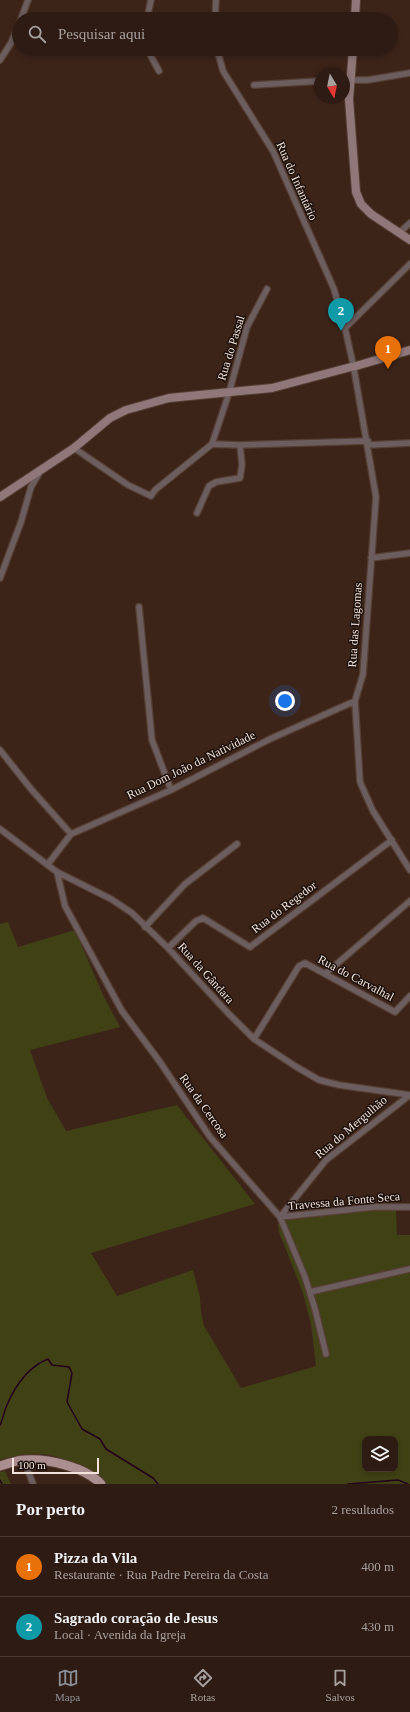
<!DOCTYPE html>
<html lang="pt">
<meta charset="utf-8">
<style>
body{margin:0;font-family:Georgia,serif;background:#36241c;color:#f1f3f6}
.controls{position:absolute;right:12px;bottom:12px;display:grid;overflow:hidden;border-radius:8px;box-shadow:0 2px 6px #0003}
.controls button{width:36px;height:36px;display:grid;place-items:center;padding:0;border:0;border-bottom:1px solid #493933;background:#2e1b13;color:#f1f3f6;font:20px sans-serif}
.compass{position:absolute;left:314px;top:68px;width:36px;height:36px;border-radius:50%;background:#2e1b13;box-shadow:0 2px 6px #0003;rotate:170deg}
.scale{position:absolute;left:12px;bottom:10px;width:87px;box-sizing:border-box;padding-left:4px;border:2px solid #f2e2da;border-top:0;font-size:11px;line-height:14px;white-space:nowrap;color:#f2e2da;-webkit-text-stroke:3px #1c110c;paint-order:stroke}
.you{position:absolute;left:285px;top:701px;width:14px;height:14px;margin:-10px;border:3px solid #fff;border-radius:50%;background:#1a73e8;box-shadow:0 0 0 6px #1a73e833}
.badge{display:grid;place-items:center;width:26px;height:26px;border-radius:50%;background:#8c9099;color:#fff;font-size:13px;font-weight:700}
.pin{position:absolute;translate:-50% -33px;filter:drop-shadow(0 1px 2px #0008)}
.pin::after{content:'';position:absolute;top:21px;width:14px;height:12px;background:inherit;clip-path:polygon(0 0,100% 0,50% 100%)}
.list{margin:0;padding:0;list-style:none}
h2{display:flex;justify-content:space-between;align-items:center;height:52px;margin:0;padding:0 16px;font-size:17px}
h2 small{font-size:13px;font-weight:400;color:#a7a1a0}
.list li{display:grid;grid-template-columns:26px 1fr auto;gap:12px;align-items:center;box-sizing:border-box;height:60px;padding:0 16px;border-top:1px solid #493933}
.list b{display:block;font-size:15px;white-space:nowrap}
.list p{margin:0;font-size:13px;white-space:nowrap;color:#a7a1a0}
.list em{font-size:13px;font-style:normal;color:#a7a1a0}
.icon{flex:none;width:22px;height:22px;fill:none;stroke:currentColor;stroke-width:2;stroke-linecap:round;stroke-linejoin:round}
.map{position:relative;flex:none;width:410px;height:1484px;overflow:hidden}
.search{position:absolute;background:#2e1b13;box-shadow:0 2px 6px #0003;left:12px;right:12px;top:12px;height:44px;display:flex;align-items:center;gap:10px;box-sizing:border-box;padding:0 14px;border-radius:22px;color:#a7a1a0;font-size:15px}
.sheet{height:172px;background:#2e1b13}
nav{display:flex;justify-content:space-around;align-items:center;box-sizing:border-box;height:56px;border-top:1px solid #493933;background:#2e1b13;font-size:11px;color:#a7a1a0}
nav a{display:grid;justify-items:center;gap:2px}
nav .on{color:#8c9099}
.map>svg:first-child{display:block}
.green{fill:#414116;fill-rule:evenodd}
.lines{fill:none;stroke-linecap:round;stroke-linejoin:round}
.stream{stroke:#24011b;stroke-width:1.5}
.street-casing{stroke:#563f34;stroke-width:8}
.secondary-casing{stroke:#563f34;stroke-width:10}
.primary-casing{stroke:#563f34;stroke-width:11}
.street{stroke:#6c5d5e;stroke-width:5.5}
.secondary{stroke:#90787a;stroke-width:8}
.primary{stroke:#ab8e90;stroke-width:9}
.labels{text-anchor:middle;dominant-baseline:central;stroke-width:3;stroke-linejoin:round;paint-order:stroke}
.street-label{font-size:12px;fill:#f2e2da;stroke:#1c110c}
</style>
<div class="map">
<svg width="410" height="1484" viewBox="0 0 410 1484">
<rect width="100%" height="100%" fill="#3d2419"/>
<path class="green" d="M8,922L18,947L75,930L103,995L120,1027L30,1050L47,1098L66,1131L177,1105L255,1204L91,1253L117,1296L193,1270L200,1297L201,1312L204,1326L241,1388L316,1366L311,1324L303,1293L279,1232L278,1224L281,1220L378,1209L396,1210L397,1235H410V1484H103C69,1456 43,1446 0,1460V924ZM365,1439H395V1469H365Z
M5,1471L11,1484H0V1472Z"/>
<g class="lines">
<path class="stream" d="M0,1425C3,1419 4,1411 7,1405C15,1386 28,1367 48,1359L52,1365L69,1367L72,1373L67,1402L82,1429L100,1439L106,1449L153,1478L158,1484
M0,1480L2,1484
M348,1484L398,1480L408,1484"/>
<defs>
<path id="street" d="M21,19L28,0
M147,19L151,0
M215,19L216,0
M147,49L159,71
M217,49L223,71L273,151L334,289L345,328
M0,60L11,43L19,23
M344,80H368L410,73
M254,85L320,81
M399,233L410,223
M353,364L345,328L410,264
M354,369L376,497L363,674L355,701L360,782L373,811L410,870
M240,445L368,441
M368,445L410,443
M74,448L128,485L151,496L155,490L212,444
M197,513L209,486L216,482L240,478L242,465L240,445L212,444L229,393L247,327L267,289
M371,558L410,553
M0,578L21,522L31,487L40,472
M139,607L152,740L171,790
M0,750L31,789L71,834
M0,829L57,872L111,899L132,913L168,948L227,1012L254,1039L295,1066L319,1080L339,1085L410,1095
M48,864L71,834L171,790L270,739L355,701
M57,872L65,906L122,1011L160,1062L210,1137L280,1217L305,1277L315,1309L326,1354
M145,927L185,884L237,844
M168,948L196,921L203,918L250,947L392,840
M325,974L410,901
M254,1039L299,966L305,963L395,1012L410,996
M280,1217L326,1160L410,1095
M280,1217L374,1207H410
M310,1292L410,1269
M24,1460L33,1484"/>
<path id="secondary" d="M355,19L356,0
M353,49L349,99L356,192L361,204L371,214L410,240
M356,366L410,350
M0,497L74,448L110,418L126,410L169,398L272,388L351,367"/>
<path id="primary" d="M0,1466C8,1464 16,1460 24,1460C47,1458 85,1467 101,1484"/>
</defs>
<use href="#street" class="street-casing"/>
<use href="#secondary" class="secondary-casing"/>
<use href="#primary" class="primary-casing"/>
<use href="#street" class="street"/>
<use href="#secondary" class="secondary"/>
<use href="#primary" class="primary"/>
</g>
<g class="labels">
<g class="street-label">
<text transform="translate(297 181) rotate(66)">Rua do Infantário</text>
<text transform="translate(231 348) rotate(-73)">Rua do Passal</text>
<text transform="translate(355 625) rotate(-86)">Rua das Lagomas</text>
<text transform="translate(191 765) rotate(-26)">Rua Dom João da Natividade</text>
<text transform="translate(284 907) rotate(-37)">Rua do Regedor</text>
<text transform="translate(206 973) rotate(48)">Rua da Gândara</text>
<text transform="translate(356 978) rotate(28)">Rua do Carvalhal</text>
<text transform="translate(204 1106) rotate(55)">Rua da Cercosa</text>
<text transform="translate(351 1127) rotate(-40)">Rua do Mergulhão</text>
<text transform="translate(344 1201) rotate(-5)">Travessa da Fonte Seca</text>
</g>
</g>
</svg>
<div class="controls">
<button><svg class="icon" aria-label="layers" viewBox="0 0 24 24"><path d="M12 4l9 5-9 5-9-5zM3 14l9 5 9-5"/></svg></button>
</div>
<svg class="compass" viewBox="-18 -18 36 36"><path d="M0-13l5 13h-10z" fill="#e53935"/><path d="M0 13l5-13h-10z" fill="#a7a1a0"/></svg>
<div class="scale">100 m</div>
<div class="you"></div>
<div class="pin badge" style="left:388px;top:369px;background:#e8710a">1</div>
<div class="pin badge" style="left:341px;top:331px;background:#0f9aa8">2</div>
<div class="search"><svg class="icon" aria-label="search" viewBox="0 0 24 24"><circle cx="10" cy="10" r="6"/><path d="M15 15l6 6"/></svg>Pesquisar aqui</div>
</div>
<section class="sheet">
<h2>Por perto<small>2 resultados</small></h2>
<ul class="list">
<li><span class="badge" style="background:#e8710a">1</span><div><b>Pizza da Vila</b><p>Restaurante · Rua Padre Pereira da Costa</p></div><em>400 m</em></li>
<li><span class="badge" style="background:#0f9aa8">2</span><div><b>Sagrado coração de Jesus</b><p>Local · Avenida da Igreja</p></div><em>430 m</em></li>
</ul>
</section>
<nav>
<a class="on"><svg class="icon" aria-label="map" viewBox="0 0 24 24"><path d="M3 6l6-2 6 2 6-2v14l-6 2-6-2-6 2zM9 4v14M15 6v14"/></svg>Mapa</a>
<a><svg class="icon" aria-label="directions" viewBox="0 0 24 24"><path d="M12 3l9 9-9 9-9-9zM9 14v-3h6M13 9l2 2-2 2"/></svg>Rotas</a>
<a><svg class="icon" aria-label="saved" viewBox="0 0 24 24"><path d="M7 4h10v16l-5-4-5 4z"/></svg>Salvos</a>
</nav>
